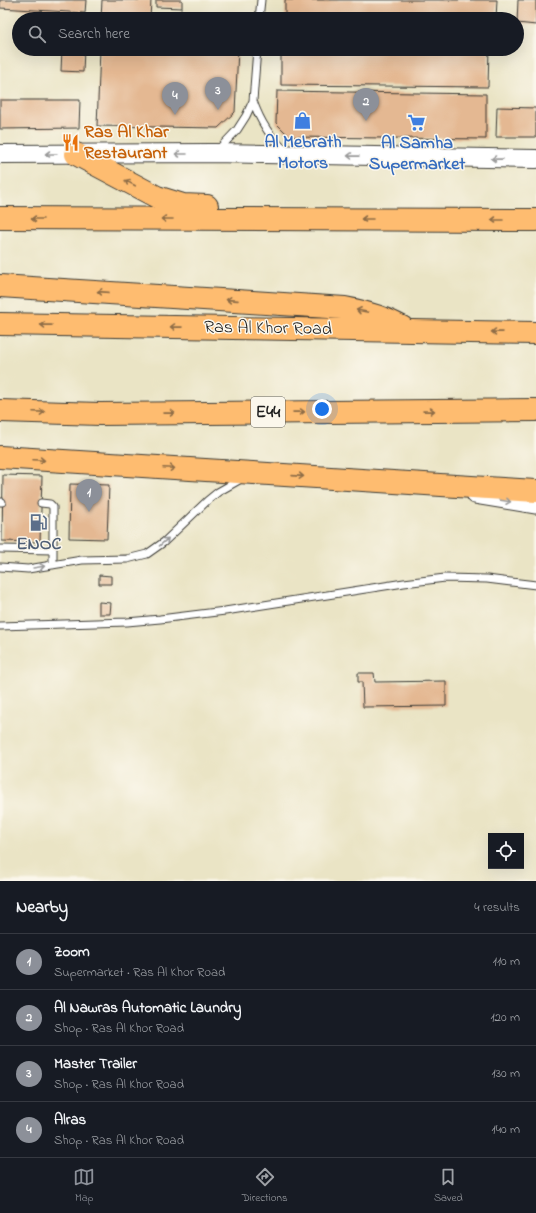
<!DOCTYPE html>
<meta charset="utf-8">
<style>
body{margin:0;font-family:"Indie Flower",sans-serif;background:#242831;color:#f1f3f6}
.controls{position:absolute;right:12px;bottom:12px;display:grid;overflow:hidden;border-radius:0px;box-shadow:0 4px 16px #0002}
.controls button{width:36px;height:36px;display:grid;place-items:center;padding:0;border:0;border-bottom:1px solid #363941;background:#171b24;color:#f1f3f6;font:20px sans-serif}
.you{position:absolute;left:322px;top:409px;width:14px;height:14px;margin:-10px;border:3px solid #fff;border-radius:50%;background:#1a73e8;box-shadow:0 0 0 6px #1a73e833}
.badge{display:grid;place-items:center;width:26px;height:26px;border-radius:50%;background:#8c9099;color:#fff;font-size:13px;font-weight:700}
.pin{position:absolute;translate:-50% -33px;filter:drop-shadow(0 1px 2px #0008)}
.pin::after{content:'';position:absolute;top:21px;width:14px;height:12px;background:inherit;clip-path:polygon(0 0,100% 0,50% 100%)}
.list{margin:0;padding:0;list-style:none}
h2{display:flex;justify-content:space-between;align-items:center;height:52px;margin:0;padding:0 16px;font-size:17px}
h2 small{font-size:13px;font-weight:400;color:#9ea1a6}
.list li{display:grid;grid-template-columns:26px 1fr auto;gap:12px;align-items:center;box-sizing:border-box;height:56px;padding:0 16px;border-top:1px solid #363941}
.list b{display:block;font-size:15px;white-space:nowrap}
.list p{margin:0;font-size:13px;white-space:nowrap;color:#9ea1a6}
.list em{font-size:13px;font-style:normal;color:#9ea1a6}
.icon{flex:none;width:22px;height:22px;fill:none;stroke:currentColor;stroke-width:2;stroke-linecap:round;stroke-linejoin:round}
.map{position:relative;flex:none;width:536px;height:881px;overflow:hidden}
.search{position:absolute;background:#171b24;box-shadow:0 4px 16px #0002;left:12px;right:12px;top:12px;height:44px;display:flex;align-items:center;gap:10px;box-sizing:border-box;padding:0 14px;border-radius:22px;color:#9ea1a6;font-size:15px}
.sheet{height:276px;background:#171b24}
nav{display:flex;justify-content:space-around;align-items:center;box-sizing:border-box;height:56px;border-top:1px solid #363941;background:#171b24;font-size:11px;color:#9ea1a6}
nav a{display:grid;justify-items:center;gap:2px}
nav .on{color:#8c9099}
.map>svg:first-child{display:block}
.building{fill:#e4b892}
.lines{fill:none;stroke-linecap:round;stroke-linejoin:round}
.service-casing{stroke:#3b3a35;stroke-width:9}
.minor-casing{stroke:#3b3a35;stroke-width:17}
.tertiary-casing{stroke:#3b3a35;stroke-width:20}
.motorway-casing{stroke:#3b3a35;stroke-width:24}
.service{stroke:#fff;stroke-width:7}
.minor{stroke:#fff;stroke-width:15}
.tertiary{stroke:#fff;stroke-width:18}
.motorway{stroke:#febc70;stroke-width:22}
.oneway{stroke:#999}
.oneway2{stroke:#8d6c46}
.labels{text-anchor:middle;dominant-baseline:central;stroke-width:3;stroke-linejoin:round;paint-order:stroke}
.shield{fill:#fbf7ec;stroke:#5f5e5a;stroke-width:1}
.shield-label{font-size:17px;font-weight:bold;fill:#1c1c1c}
.food-label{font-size:18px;font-weight:bold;fill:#c56008;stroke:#fbf7ec;text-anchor:start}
.shop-label{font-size:18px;font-weight:bold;fill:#366cbe;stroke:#fbf7ec}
.street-label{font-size:18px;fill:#1c1c1c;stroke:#fbf7ec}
.service-label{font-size:18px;font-weight:bold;fill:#4e5e75;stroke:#fbf7ec}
</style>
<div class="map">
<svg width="536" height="881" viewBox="0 0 536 881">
<rect width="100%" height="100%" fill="#fbf7ec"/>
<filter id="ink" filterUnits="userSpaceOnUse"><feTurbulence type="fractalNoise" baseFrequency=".025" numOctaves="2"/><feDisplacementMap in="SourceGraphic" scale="8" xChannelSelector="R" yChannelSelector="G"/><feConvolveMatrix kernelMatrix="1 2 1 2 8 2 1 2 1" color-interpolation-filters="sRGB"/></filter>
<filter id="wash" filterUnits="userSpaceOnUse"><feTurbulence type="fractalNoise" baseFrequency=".012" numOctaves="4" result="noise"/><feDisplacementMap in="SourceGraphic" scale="16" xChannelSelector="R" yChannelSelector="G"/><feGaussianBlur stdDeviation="0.9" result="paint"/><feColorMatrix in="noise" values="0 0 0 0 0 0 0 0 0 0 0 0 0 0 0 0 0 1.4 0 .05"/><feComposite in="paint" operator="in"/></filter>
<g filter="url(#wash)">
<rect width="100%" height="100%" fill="#eae4c5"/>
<g id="blocks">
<path class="building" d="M0,0H86L85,13L0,8Z
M102,0H151L150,19H101Z
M156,0H182V8L156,7Z
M285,0H497L496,19H285Z
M518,0H536V25L517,23Z
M62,49H84L83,72L61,71Z
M100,49H238L235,112L218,128L97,126Z
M281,49H489L488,87L281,85Z
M277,91L486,94V139L290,137L276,123Z
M0,100H80L79,128L0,129Z
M497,107L536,108V137H496Z
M3,475L42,476L40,542L2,541Z
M70,484L109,485L107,539L69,538Z
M99,575L111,576V584H99Z
M99,602L111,603L110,614H99Z
M358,673H374L375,682L446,681V706L363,707L362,682H358Z"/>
</g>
</g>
<g filter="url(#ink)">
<use href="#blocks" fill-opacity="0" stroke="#3b3a35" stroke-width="1"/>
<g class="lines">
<defs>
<path id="service" d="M259,19L261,0
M253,101C260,121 270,138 286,151
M217,151L237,130L246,116L253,101L257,49
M0,502H2
M41,503L50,504L53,507V565
M0,549L53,550
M0,567L28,569L82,560L127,559L147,554L164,542L207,501L218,492L241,479
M0,626L127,622L160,619L225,611L404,583L445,578L487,579L536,585"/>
<path id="minor" d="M475,496L536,506"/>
<path id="tertiary" d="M0,154L214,153L536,159"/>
<path id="motorway" d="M76,154L157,197L183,205L207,206
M0,218L536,220
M0,286L345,308C366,312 384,317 402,327
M0,324L536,333
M0,411L100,414L536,410
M0,457L536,491"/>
</defs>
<use href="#service" class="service-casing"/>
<use href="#minor" class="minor-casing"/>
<use href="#tertiary" class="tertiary-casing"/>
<use href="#motorway" class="motorway-casing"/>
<use href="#service" class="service"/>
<use href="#minor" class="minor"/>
<use href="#tertiary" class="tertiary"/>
<use href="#motorway" class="motorway"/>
</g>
<defs><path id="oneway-shaft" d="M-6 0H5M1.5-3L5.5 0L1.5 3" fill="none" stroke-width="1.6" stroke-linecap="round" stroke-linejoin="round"/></defs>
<g class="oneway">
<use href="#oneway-shaft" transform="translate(51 154) rotate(-180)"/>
<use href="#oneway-shaft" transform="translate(181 154) rotate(180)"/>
<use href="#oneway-shaft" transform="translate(353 156) rotate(-179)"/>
<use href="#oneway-shaft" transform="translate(497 159) rotate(-179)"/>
<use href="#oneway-shaft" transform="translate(505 501) rotate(9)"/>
<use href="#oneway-shaft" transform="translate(164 542) rotate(-41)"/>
<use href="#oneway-shaft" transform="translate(39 567) rotate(-9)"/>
</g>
<g class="oneway2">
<use href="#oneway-shaft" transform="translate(130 183) rotate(-152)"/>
<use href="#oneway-shaft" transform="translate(37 219) rotate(-180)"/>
<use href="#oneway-shaft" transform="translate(167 219) rotate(-180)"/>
<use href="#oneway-shaft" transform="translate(367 219) rotate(-180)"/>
<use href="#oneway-shaft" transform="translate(497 220) rotate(-180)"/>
<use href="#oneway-shaft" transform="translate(103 292) rotate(-176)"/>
<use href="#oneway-shaft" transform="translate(232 300) rotate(-176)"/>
<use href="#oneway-shaft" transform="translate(362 311) rotate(-168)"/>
<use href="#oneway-shaft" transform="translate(46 325) rotate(-179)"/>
<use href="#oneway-shaft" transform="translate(176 327) rotate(-179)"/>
<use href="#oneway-shaft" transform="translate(497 332) rotate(-179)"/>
<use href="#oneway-shaft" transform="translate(429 411) rotate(-1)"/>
<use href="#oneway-shaft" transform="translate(39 412) rotate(2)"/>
<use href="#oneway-shaft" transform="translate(299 412) rotate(-1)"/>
<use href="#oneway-shaft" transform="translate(169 413) rotate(-1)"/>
<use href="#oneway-shaft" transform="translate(39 460) rotate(3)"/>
<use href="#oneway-shaft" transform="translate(169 468) rotate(3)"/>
<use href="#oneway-shaft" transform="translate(298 476) rotate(4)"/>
</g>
</g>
<defs>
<symbol id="shop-bare" viewBox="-9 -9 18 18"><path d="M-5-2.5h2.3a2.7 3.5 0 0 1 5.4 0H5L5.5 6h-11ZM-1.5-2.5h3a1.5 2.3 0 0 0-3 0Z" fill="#3f7fe0" stroke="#fbf7ec" stroke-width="2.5" paint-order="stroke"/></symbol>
<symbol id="supermarket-bare" viewBox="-9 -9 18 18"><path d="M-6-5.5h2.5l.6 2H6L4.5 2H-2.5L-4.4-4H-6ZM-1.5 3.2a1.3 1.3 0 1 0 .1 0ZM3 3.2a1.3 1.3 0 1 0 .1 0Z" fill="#3f7fe0" stroke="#fbf7ec" stroke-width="2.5" paint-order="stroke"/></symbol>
<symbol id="restaurant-bare" viewBox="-9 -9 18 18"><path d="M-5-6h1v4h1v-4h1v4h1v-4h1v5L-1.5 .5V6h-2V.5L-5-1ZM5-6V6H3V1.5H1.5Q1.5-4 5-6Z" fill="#e8710a" stroke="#fbf7ec" stroke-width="2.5" paint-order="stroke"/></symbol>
<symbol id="fuel-bare" viewBox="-9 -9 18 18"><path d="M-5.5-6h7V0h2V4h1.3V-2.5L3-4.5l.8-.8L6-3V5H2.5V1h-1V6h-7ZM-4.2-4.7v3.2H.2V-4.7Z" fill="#5c6f8a" stroke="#fbf7ec" stroke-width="2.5" paint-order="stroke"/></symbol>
</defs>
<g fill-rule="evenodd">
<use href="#shop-bare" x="290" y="108" width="25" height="25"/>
<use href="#supermarket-bare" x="404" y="110" width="25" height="25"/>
<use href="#restaurant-bare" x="58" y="130" width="25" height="25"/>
<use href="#fuel-bare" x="26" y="510" width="25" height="25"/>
</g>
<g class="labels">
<rect class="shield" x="251" y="397" width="34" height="30" rx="3"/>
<g class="shield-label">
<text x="268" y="412">E44</text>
</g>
<g class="food-label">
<text x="84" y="133">Ras Al Khar<tspan x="84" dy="21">Restaurant</tspan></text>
</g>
<g class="shop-label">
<text x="303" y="143">Al Mebrath<tspan x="303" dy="21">Motors</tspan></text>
<text x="417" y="144">Al Samha<tspan x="417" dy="21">Supermarket</tspan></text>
</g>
<g class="street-label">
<text transform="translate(268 329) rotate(1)">Ras Al Khor Road</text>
</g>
<g class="service-label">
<text x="39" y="545">ENOC</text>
</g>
</g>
</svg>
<div class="controls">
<button><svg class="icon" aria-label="locate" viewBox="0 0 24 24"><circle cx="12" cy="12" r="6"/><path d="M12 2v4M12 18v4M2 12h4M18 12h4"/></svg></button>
</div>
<div class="you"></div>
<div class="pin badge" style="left:89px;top:512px">1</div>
<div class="pin badge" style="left:366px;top:121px">2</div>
<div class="pin badge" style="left:218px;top:110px">3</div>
<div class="pin badge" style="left:175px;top:115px">4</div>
<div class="search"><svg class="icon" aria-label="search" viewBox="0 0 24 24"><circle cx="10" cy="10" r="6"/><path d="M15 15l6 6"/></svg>Search here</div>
</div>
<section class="sheet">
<h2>Nearby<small>4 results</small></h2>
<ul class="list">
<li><span class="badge">1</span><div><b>Zoom</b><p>Supermarket · Ras Al Khor Road</p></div><em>110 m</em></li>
<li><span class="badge">2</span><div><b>Al Nawras Automatic Laundry</b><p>Shop · Ras Al Khor Road</p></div><em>120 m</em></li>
<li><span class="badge">3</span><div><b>Master Trailer</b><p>Shop · Ras Al Khor Road</p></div><em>130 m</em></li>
<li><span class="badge">4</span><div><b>Alras</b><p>Shop · Ras Al Khor Road</p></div><em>140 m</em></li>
</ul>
</section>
<nav>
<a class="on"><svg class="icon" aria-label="map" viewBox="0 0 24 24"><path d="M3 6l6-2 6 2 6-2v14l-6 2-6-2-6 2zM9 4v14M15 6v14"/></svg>Map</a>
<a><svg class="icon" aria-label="directions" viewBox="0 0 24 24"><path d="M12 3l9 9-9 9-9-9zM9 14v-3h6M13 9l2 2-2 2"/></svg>Directions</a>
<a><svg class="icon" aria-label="saved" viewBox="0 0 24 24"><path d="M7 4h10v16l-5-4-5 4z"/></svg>Saved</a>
</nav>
